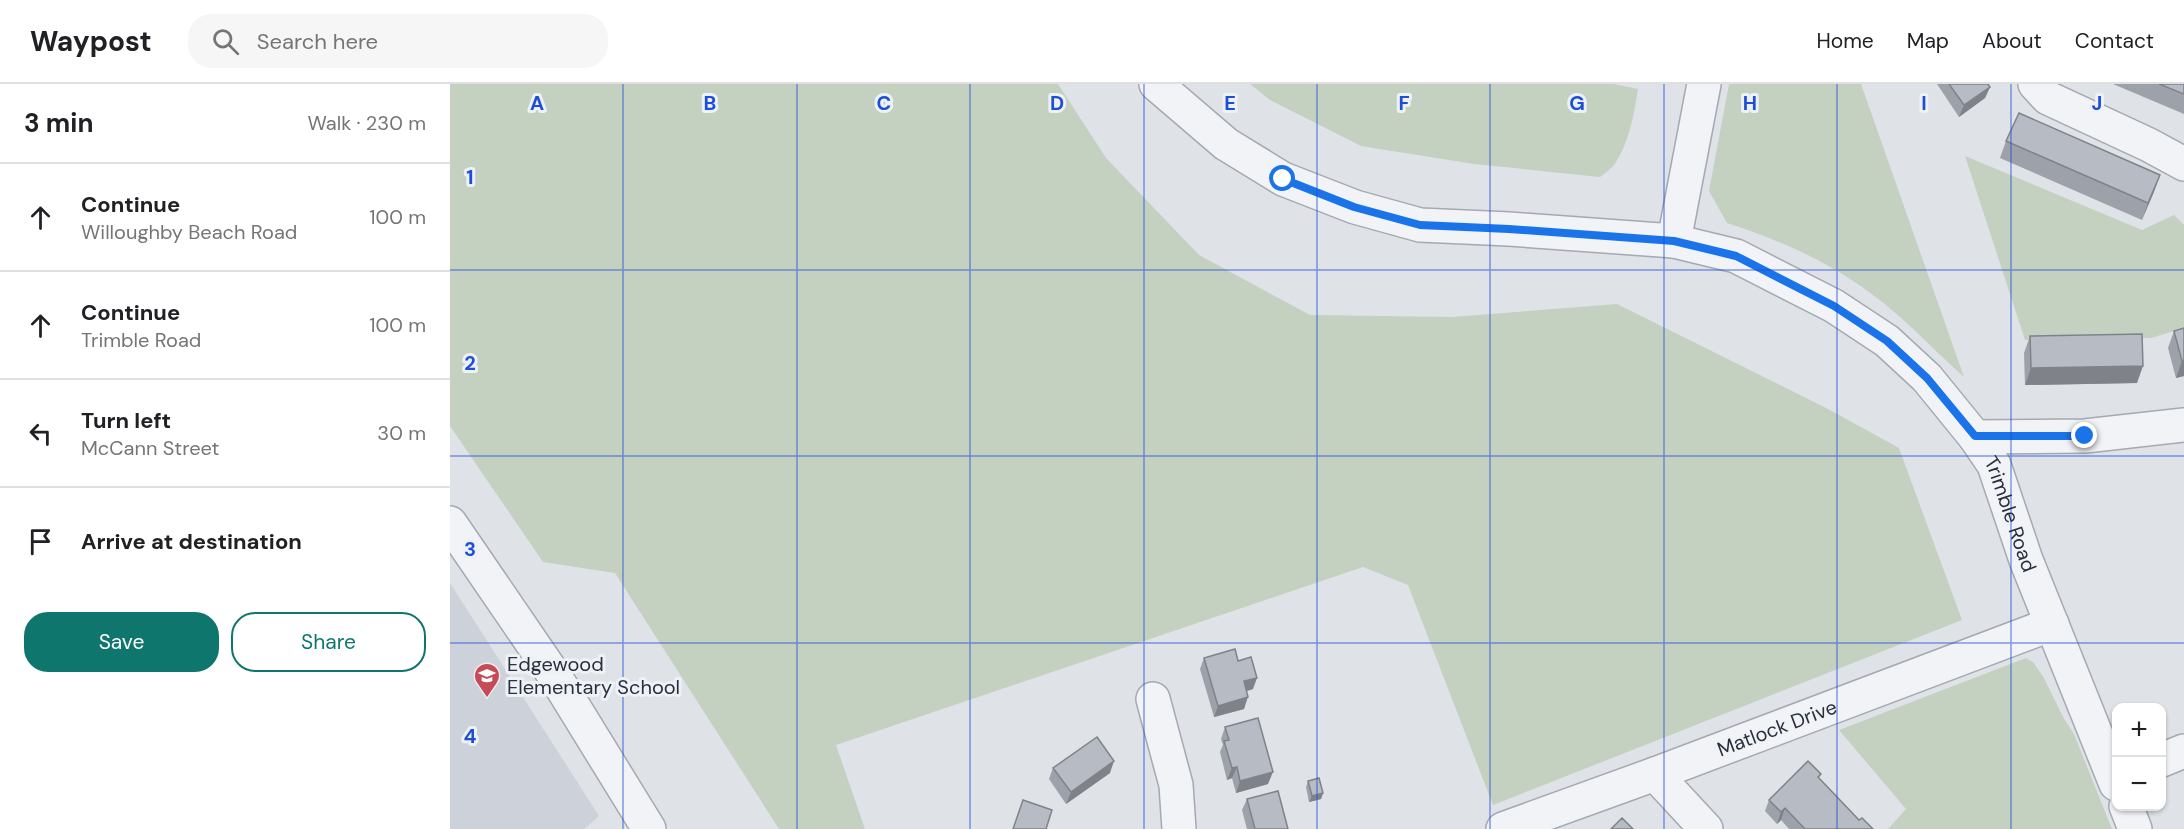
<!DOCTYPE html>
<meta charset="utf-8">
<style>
body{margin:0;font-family:"DM Sans",sans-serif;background:#f6f6f6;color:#202124}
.controls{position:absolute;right:18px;bottom:18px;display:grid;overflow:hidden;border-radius:12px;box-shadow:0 2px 4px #0004}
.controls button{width:54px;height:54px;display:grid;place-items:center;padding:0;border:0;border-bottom:2px solid #e0e0e0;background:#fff;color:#202124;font:30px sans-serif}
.stop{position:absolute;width:18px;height:18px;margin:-14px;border:4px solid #1a73e8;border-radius:50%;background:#fff}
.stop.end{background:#1a73e8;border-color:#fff;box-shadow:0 2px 6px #0008}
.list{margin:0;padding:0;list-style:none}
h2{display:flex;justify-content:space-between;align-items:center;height:78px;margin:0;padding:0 24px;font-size:26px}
h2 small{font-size:20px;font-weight:400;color:#757577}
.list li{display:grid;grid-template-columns:39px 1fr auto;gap:18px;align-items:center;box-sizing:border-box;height:108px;padding:0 24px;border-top:2px solid #e0e0e0}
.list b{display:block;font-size:22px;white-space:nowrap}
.list p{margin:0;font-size:20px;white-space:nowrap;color:#757577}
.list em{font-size:20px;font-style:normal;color:#757577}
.actions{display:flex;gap:12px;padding:18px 24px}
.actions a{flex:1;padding:14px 0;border:2px solid #0f766e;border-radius:24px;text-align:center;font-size:21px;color:#0f766e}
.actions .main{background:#0f766e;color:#fff}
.icon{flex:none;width:33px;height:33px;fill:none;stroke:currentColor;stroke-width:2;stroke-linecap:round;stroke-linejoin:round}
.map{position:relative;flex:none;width:1734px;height:745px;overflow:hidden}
header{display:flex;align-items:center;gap:36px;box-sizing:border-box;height:84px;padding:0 30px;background:#fff;border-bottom:2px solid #e0e0e0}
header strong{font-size:28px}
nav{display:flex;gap:33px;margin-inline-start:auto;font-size:21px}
.search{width:420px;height:54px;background:#f6f6f6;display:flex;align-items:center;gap:15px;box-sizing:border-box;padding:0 21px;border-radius:24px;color:#757577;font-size:22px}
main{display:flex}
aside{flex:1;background:#fff}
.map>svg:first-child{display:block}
.built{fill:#cdd1d9}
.green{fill:#c4d1c1}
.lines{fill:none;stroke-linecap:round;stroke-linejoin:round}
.minor-casing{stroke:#a5a9b1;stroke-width:36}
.minor{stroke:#f1f3f6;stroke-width:33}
.wall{fill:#9da1a9}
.shaded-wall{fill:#7f8389}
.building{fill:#b6bbc4;stroke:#7f8389;stroke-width:1.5}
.route{stroke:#1a73e8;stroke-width:8}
.grid{fill:none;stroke:#1d4ed8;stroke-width:1.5;stroke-opacity:0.55}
.labels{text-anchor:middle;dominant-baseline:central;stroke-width:6;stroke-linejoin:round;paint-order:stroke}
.street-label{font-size:20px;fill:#292f3d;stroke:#eef1f5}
.poi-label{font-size:20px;fill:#292f3d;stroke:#eef1f5;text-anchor:start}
.grid-label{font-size:20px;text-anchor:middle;font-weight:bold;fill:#1d4ed8;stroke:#eef1f5;stroke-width:6;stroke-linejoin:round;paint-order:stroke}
</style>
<header>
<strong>Waypost</strong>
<div class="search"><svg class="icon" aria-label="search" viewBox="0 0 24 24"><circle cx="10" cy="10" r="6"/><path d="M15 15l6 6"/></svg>Search here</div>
<nav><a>Home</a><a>Map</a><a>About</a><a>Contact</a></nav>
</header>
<main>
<aside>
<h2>3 min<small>Walk · 230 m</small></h2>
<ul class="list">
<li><svg class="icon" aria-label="ahead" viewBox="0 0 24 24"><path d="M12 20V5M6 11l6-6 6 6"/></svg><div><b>Continue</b><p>Willoughby Beach Road</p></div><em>100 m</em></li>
<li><svg class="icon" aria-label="ahead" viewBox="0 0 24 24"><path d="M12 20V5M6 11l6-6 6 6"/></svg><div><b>Continue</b><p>Trimble Road</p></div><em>100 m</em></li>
<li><svg class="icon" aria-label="left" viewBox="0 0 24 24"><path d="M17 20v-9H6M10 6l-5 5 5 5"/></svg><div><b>Turn left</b><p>McCann Street</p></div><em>30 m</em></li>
<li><svg class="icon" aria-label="arrive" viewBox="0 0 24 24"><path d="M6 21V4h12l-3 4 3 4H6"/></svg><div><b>Arrive at destination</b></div></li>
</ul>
<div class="actions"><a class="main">Save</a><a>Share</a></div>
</aside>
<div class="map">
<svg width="1734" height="745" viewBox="0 0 1734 745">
<rect width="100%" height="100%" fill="#dfe2e7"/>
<path class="built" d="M0,499L149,732L134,745H0Z"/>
<path class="green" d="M0,0H608L656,74L749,171L860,231L1002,233L1167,220L1380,326L1449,364L1512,536L1043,721L958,501L913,483L386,661L415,745H329L165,489L93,478L0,342Z
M800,0H1164L1188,5C1184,30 1179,60 1164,81C1160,86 1154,90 1150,93L1024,80L911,62L820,16Z
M1279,0H1411L1514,293C1490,272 1468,248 1443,227C1393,184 1339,159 1277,139L1259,107Z
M1515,72L1692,146L1724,131L1734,141V244L1701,254L1575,256Z
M1576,574L1583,578L1594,594L1613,633L1624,650L1662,745H1438L1456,725L1389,646Z"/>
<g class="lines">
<defs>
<g id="minor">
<path id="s1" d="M706,0L776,60L833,95L905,123L970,141L1059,145L1224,157L1286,172L1384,222L1437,257L1477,294L1525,353L1544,381L1576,476L1666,700"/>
<path d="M1585,0L1598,14L1699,61L1734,80"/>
<path d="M1224,157L1254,0"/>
<path d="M1525,353L1635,352L1734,341"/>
<path d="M0,439L106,594L199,745"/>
<path d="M703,615L726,701L729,745"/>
<path d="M1712,676L1734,667"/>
<path d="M1205,690L1256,745"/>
<path d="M1676,722L1685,745"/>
<path id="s2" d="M1053,745L1205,690L1602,540"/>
</g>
</defs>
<use href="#minor" class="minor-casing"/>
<use href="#minor" class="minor"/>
</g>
<path class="wall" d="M1487,0H1538L1540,3L1535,14L1509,33Z
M1663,0H1734V30Z
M1556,57L1710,91L1692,136L1550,74Z
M1734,244V292L1726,294L1718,264L1724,247Z
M1580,252L1687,299L1575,301L1574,269Z
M754,574L788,577L803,605L797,607L794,625L764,633L750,585Z
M775,643L818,700L786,709L782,694L777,696L770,668L773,661L771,655Z
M603,684L660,689L616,720L599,695Z
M1371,690L1369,694L1409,736L1423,745H1339L1331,736L1327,740L1315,727L1319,716Z
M858,697L873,709L871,715L859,718L856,703Z
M797,715L838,745H797L792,726Z"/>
<path class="shaded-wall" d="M1540,3L1535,14L1509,33L1514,21Z
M1710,91L1704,108L1692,136L1698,119Z
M1734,276V292L1726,294L1732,277Z
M1693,282L1687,299L1575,301L1581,284Z
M807,594L803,605L790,609L794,597Z
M798,613L794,625L764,633L768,622Z
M664,677L660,689L616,720L621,708Z
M787,683L782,694L777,696L782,684Z
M823,688L818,700L786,709L790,697Z
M873,709L871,715L859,718L862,712Z
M1335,724L1331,736L1327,740L1331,728Z"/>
<path class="building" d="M1499,0H1538L1540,3L1514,21Z
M1709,0H1734V10Z
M1569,29L1710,91L1698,119L1556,57Z
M1734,244V276L1732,277L1724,247Z
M1692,250L1693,282L1581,284L1580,252Z
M785,565L788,577L801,573L807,594L794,597L798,613L768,622L754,574Z
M808,634L823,688L790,697L787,683L782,684L774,657L779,656L775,643Z
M647,653L664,677L621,708L603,684Z
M1358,677L1371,690L1368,693L1409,736L1412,734L1423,745H1355L1335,724L1331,728L1319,716Z
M869,694L873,709L862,712L858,697Z
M828,707L838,745H805L797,715Z
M573,716L602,726L596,745H563Z
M1172,734L1183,745H1161Z"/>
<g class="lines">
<path class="route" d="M833,95L904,123L970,141L1059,145L1224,157L1286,172L1384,222L1437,257L1477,294L1525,352H1635"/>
</g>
<path class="grid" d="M173,0V745M347,0V745M520,0V745M694,0V745M867,0V745M1040,0V745M1214,0V745M1387,0V745M1561,0V745M0,186H1734M0,372H1734M0,559H1734"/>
<defs>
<symbol id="school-pin" viewBox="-11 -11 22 30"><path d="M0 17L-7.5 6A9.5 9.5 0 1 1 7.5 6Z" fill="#c64b56" stroke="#eef1f5"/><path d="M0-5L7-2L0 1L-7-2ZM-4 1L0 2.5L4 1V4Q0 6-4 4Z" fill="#fff"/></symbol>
</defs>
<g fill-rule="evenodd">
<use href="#school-pin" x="22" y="577" width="30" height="40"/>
</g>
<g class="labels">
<g class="street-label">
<text stroke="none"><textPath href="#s1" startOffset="1012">Trimble Road</textPath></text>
<text stroke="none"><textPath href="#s2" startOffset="292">Matlock Drive</textPath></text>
</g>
<g class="poi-label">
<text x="57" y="580">Edgewood<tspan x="57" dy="23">Elementary School</tspan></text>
</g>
</g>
<g class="grid-label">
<text x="87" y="26">A</text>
<text x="260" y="26">B</text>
<text x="434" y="26">C</text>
<text x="607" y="26">D</text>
<text x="780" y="26">E</text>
<text x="954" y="26">F</text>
<text x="1127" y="26">G</text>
<text x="1300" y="26">H</text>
<text x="1474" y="26">I</text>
<text x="1647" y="26">J</text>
<text x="20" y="100">1</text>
<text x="20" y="286">2</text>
<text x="20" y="472">3</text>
<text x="20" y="659">4</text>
</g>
</svg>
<div class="controls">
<button>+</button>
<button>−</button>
</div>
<div class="stop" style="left:833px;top:95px"></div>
<div class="stop end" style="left:1635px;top:352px"></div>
</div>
</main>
